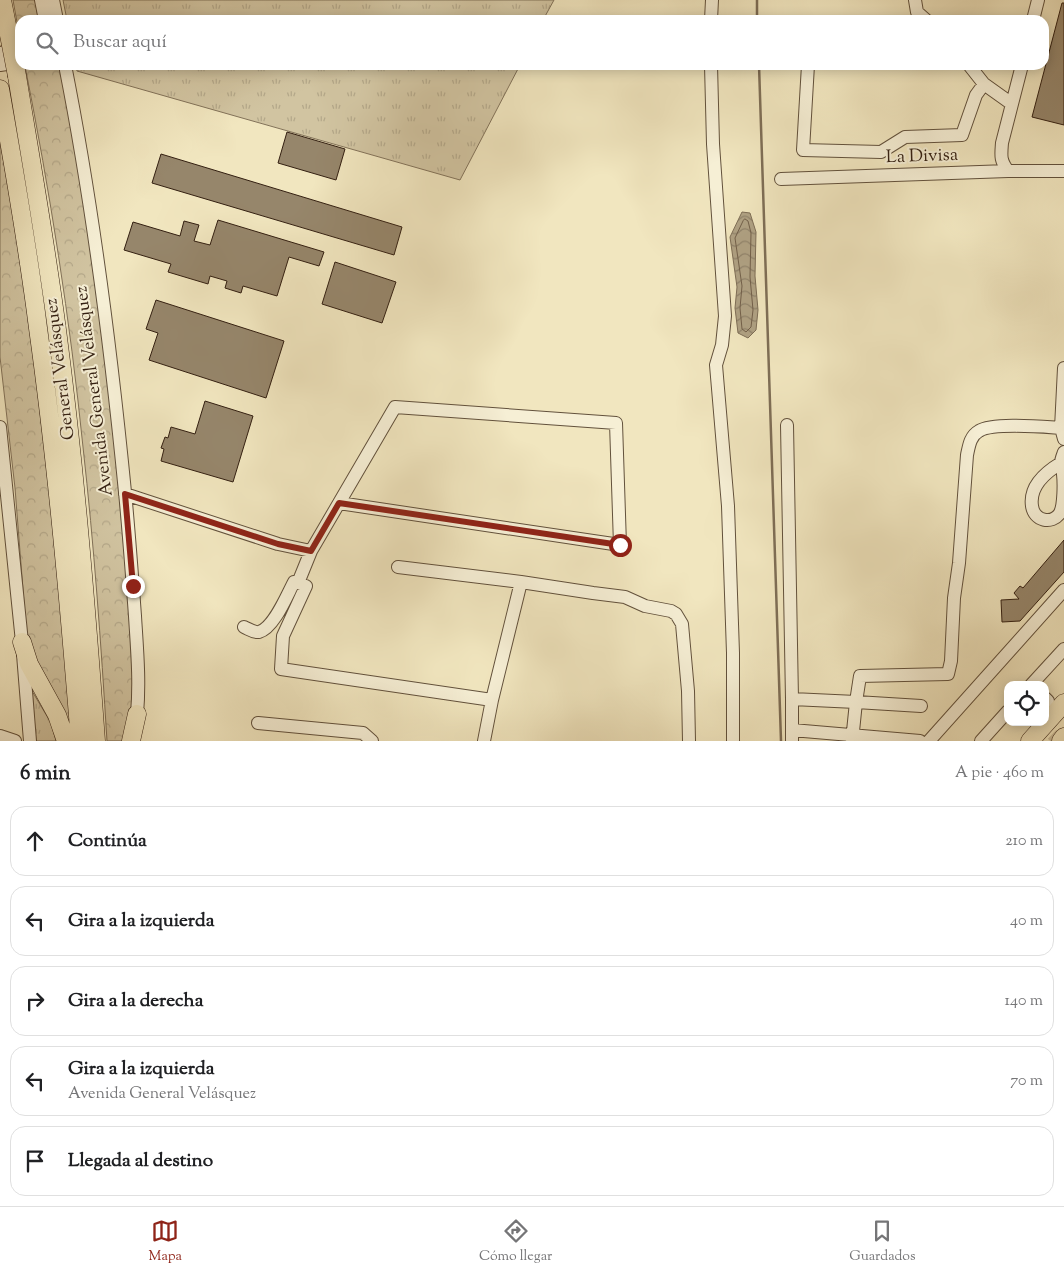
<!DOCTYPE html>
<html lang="es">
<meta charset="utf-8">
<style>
body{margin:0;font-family:"Sorts Mill Goudy",serif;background:#f6f6f6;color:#202124}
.controls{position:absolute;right:15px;bottom:15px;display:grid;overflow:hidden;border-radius:10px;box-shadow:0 2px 12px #0003}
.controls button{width:45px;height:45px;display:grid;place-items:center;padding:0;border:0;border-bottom:1px solid #e0e0e0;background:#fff;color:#202124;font:25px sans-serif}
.stop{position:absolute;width:15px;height:15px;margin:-11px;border:4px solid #8f2418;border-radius:50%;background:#fff}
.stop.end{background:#8f2418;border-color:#fff;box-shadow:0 1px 5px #0008}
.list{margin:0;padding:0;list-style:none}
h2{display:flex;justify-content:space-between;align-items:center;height:65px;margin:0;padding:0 20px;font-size:21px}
h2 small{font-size:16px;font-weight:400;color:#757577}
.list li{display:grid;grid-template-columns:32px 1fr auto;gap:15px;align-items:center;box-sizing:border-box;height:70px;margin:0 10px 10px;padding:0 10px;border:1px solid #e0e0e0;border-radius:15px}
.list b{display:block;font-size:19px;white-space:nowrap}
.list p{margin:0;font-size:16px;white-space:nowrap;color:#757577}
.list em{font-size:16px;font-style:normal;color:#757577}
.icon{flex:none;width:28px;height:28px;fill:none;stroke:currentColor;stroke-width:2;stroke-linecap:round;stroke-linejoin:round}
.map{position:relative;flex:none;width:1064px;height:741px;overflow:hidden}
.search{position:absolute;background:#fff;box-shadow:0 2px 12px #0003;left:15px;right:15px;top:15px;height:55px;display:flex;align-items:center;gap:12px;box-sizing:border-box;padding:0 18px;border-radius:15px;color:#757577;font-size:19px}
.sheet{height:465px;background:#fff}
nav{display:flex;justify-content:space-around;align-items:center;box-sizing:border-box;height:70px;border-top:1px solid #e0e0e0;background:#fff;font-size:14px;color:#757577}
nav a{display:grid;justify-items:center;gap:2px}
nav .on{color:#8f2418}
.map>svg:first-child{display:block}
.grass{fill:url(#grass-tufts);stroke:#827259}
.park{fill:url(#park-crowns);stroke:#827259}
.water{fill:url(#water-waves);stroke:#7e6e56}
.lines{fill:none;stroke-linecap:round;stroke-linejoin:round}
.shore{stroke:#72604a;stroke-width:1}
.stream{stroke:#7e6e56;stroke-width:2.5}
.building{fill:#96866b;stroke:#331f11}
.minor-tunnel{stroke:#cbbe9c;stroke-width:12;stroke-dasharray:12 6;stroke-linecap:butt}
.minor-casing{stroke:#62513c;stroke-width:14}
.highway-casing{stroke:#331f11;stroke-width:19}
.minor{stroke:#f6efd5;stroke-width:12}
.highway{stroke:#f1e6bf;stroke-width:18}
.highway-bridge-casing{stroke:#331f11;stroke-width:19;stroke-linecap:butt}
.highway-bridge{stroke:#f1e6bf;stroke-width:18}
.route{stroke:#8f2418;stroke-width:6}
.labels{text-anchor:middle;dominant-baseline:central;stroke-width:4;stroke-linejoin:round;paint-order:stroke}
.street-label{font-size:18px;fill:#331f11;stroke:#f6efd5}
</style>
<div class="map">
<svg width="1064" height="741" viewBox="0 0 1064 741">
<defs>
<pattern id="grass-tufts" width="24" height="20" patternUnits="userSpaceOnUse" patternTransform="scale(1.25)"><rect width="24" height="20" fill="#d1c4a1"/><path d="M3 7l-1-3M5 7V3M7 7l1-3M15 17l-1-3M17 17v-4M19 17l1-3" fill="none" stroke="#b4a88a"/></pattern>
<pattern id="park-crowns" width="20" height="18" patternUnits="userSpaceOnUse" patternTransform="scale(1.25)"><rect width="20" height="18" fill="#d1c4a1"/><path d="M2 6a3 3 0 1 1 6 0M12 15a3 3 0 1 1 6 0" fill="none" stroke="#b4a88a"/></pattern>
<pattern id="water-waves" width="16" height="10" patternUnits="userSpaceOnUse" patternTransform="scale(1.25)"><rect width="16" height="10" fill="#b0a284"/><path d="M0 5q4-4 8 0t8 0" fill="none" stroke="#90836b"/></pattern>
</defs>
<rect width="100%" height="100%" fill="#f1e6bf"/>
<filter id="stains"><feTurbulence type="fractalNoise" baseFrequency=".004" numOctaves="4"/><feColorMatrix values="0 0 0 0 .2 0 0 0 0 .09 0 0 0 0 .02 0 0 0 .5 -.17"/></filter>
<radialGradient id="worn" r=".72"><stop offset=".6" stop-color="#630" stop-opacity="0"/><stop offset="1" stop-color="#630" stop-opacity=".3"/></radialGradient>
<path class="grass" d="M63,0H554L543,20H67Z
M76,65H520L460,180L77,71Z
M32,691L51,723L56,741H36Z"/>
<path class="park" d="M13,0H35L38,17L39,20H20V39Z
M29,65H60L84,201L112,413L128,595L134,701L126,741H107C101,643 94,545 83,447C70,319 50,192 25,66Z
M0,141C22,260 37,380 50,500C57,574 65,648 70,722H68L30,647L26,628L15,488L0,357Z"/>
<path class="water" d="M742,212L750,213L756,232L755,276L758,310L756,330L748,338L738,333L735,308L737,287L730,237Z"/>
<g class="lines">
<path class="shore" d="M745,219L748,221L751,233L750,277L753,310L751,327L746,332L742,329L740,308L742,286L735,238L743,221Z"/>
<path class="stream" d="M757,0V20
M759,65L781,741"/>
</g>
<path class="building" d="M1062,3H1064V125L1032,117Z
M287,132L345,149L336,180L278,163Z
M161,154L402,227L394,255L152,183Z
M218,220L324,252L319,266L289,257L277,296L243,286L241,293L225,288L227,281L210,276L208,284L168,272L171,264L124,250L133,222L180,236L184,221L199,225L194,241L210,245Z
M335,262L396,282L382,323L322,304Z
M156,300L284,341L266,398L149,360L158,333L146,329Z
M205,401L253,416L233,482L161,461L164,449L161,448L165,437L168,438L171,427L195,434Z
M1064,540V572L1020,621L1002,622L1001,600L1019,599L1014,593L1020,586L1023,588Z"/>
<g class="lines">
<path class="minor-tunnel" d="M1039,722L1059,741"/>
<defs>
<path id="minor" d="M41,0L45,20
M53,0L57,20
M915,0L917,12L926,20
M711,20L712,0
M1033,20L1038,0
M0,53L20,49
M0,65L20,62
M65,65C93,206 111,349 125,492C129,533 132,575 135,616C137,649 140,681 137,714
M711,65L713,144L725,316L722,345L716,365L728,506L733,653V741
M808,65L803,150L881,152L905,137L962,135L976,95L984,84
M969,65L984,84L1012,104
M1008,171C1000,160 1001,156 1002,143L1022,65
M781,179L1008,171H1064
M1064,368L1061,428L1064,439
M787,425L792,699L856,702L860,676L948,674L951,661L954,598L959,563L967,455C969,446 970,436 979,431C993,422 1045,427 1064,428
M0,427L22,642L30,741
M1061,463C1046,472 1029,486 1032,506C1034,521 1052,525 1060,513C1064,505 1064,483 1063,474C1063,471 1061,466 1061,463C1061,459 1063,455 1064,452
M125,494L278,544L311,551L395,407L616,423L620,545L339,503
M521,582L593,593L625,597L645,606L671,611L676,614L682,624L688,691L689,741
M298,583L306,586L283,636L281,669L492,700L521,582L398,567
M244,627C249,629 254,633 259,632C274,628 287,595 294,582L298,583L311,551
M1031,685L1064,649
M1045,698L1048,701
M258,723L363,733L372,741
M792,730L920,741
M0,736L15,741
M484,741L492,700
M792,741V699
M852,741L856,702L921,706
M929,741L1064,590
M981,741L1008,711"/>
<path id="highway" d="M2,0L11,45
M17,76C31,161 46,245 57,330C75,467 86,604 96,741
M0,89C14,168 28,248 38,328C57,465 69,603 80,741
M22,642L29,664L57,715L66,741
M131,741L137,714
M1030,741L1064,703
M1061,741L1064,737"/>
</defs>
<use href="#minor" class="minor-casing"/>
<use href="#highway" class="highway-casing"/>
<use href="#minor" class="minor"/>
<use href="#highway" class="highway"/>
<defs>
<path id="highway-bridge" d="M11,45L17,76"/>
</defs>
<use href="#highway-bridge" class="highway-bridge-casing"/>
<use href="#highway-bridge" class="highway-bridge"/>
</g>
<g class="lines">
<path class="route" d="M133,586L125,494L278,544L311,551L339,503L620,545"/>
</g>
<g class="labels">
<g class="street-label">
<text transform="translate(922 157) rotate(-2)">La Divisa</text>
<text transform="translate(61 369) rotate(-97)">General Velásquez</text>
<text transform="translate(95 391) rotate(-97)">Avenida General Velásquez</text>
</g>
</g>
<rect width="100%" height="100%" filter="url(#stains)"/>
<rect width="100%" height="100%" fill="url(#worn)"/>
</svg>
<div class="controls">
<button><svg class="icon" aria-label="locate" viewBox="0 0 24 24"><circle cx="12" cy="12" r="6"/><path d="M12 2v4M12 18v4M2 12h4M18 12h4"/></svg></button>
</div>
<div class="stop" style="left:620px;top:545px"></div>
<div class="stop end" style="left:133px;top:586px"></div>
<div class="search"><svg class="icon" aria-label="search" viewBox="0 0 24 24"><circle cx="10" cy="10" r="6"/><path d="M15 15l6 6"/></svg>Buscar aquí</div>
</div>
<section class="sheet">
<h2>6 min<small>A pie · 460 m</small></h2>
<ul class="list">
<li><svg class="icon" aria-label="ahead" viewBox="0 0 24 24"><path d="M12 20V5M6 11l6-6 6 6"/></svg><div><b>Continúa</b></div><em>210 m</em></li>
<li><svg class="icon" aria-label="left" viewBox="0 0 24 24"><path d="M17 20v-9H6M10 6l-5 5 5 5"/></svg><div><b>Gira a la izquierda</b></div><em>40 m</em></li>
<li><svg class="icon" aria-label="right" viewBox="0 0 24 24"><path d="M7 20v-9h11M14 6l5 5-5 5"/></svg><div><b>Gira a la derecha</b></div><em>140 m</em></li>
<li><svg class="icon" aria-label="left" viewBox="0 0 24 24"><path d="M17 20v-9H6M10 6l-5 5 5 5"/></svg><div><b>Gira a la izquierda</b><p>Avenida General Velásquez</p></div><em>70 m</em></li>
<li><svg class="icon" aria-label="arrive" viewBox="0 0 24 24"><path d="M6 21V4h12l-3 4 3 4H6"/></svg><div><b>Llegada al destino</b></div></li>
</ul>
</section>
<nav>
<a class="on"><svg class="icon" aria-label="map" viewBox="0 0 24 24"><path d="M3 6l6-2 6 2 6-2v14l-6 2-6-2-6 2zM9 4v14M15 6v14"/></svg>Mapa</a>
<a><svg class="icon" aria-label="directions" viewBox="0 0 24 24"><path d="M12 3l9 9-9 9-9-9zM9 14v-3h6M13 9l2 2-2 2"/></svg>Cómo llegar</a>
<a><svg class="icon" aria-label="saved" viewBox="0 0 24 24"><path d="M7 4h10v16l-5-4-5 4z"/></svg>Guardados</a>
</nav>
